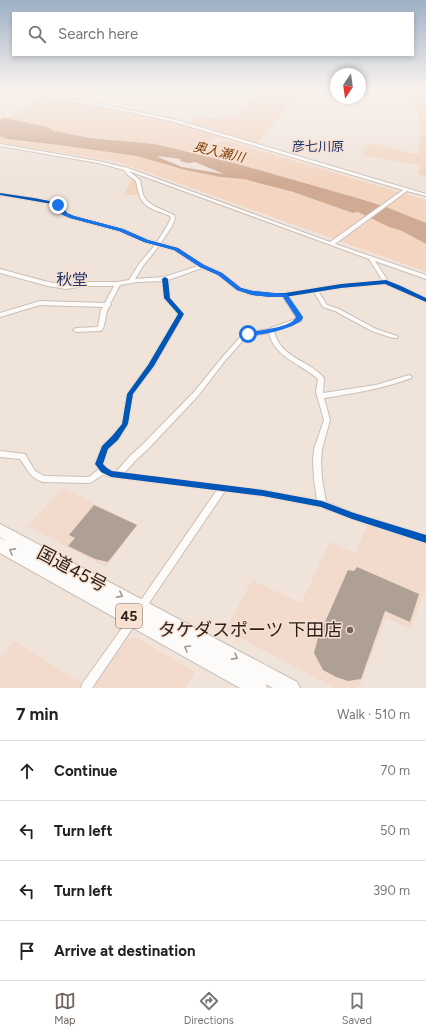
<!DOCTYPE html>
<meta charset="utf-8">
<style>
body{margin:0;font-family:Figtree,"Noto Sans JP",sans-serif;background:#f2f2f2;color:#222}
.compass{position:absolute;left:330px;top:68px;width:36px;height:36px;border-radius:50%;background:#fff;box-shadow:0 2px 6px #0003;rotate:193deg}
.stop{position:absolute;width:12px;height:12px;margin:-9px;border:3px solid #1a73e8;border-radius:50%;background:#fff}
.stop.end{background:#1a73e8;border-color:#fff;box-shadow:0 1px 4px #0008}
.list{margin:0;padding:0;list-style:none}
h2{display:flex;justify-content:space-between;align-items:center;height:52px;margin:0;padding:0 16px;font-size:17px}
h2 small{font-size:13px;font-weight:400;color:#767676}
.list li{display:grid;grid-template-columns:26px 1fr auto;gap:12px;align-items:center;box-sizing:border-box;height:60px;padding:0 16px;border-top:1px solid #e0e0e0}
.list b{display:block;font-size:15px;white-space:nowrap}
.list em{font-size:13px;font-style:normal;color:#767676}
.icon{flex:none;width:22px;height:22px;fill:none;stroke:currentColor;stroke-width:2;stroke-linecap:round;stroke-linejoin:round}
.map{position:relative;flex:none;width:426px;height:688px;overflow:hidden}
.search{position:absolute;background:#fff;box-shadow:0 2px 6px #0003;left:12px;right:12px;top:12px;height:44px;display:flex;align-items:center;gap:10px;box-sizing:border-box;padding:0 14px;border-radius:0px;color:#767676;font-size:15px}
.sheet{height:292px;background:#fff}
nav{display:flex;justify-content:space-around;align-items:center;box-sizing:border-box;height:56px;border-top:1px solid #e0e0e0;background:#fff;font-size:11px;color:#767676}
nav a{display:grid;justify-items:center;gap:2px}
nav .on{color:#6e645d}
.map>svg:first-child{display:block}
.built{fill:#f2dbcc}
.green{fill:#f3d5c1}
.water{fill:#d0aa92;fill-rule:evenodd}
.building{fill:#afa096}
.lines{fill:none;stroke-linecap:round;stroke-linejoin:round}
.street-casing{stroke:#c9bfb7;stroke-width:2}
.highway-casing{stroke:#c9bfb7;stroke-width:2}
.street{fill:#fdfbf9;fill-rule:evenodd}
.highway{fill:#fdfbf9;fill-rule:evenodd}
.cycleway-casing{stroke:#f9e1d1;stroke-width:2}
.cycleway{fill:#0057b8;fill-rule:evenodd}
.oneway{stroke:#9d9895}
.route{fill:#1a73e8}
.poi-dot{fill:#6e645d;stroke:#f9e1d1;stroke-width:1.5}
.labels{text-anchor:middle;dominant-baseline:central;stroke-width:3;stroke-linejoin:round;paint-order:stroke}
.far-neighbourhood-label{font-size:13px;fill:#1f376e;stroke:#f9e1d1}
.far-water-label{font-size:13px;font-style:italic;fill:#793d08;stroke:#f9e1d1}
.shield{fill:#f9e1d1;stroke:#675951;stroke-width:1}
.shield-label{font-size:14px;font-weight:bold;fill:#281f1a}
.neighbourhood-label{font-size:16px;fill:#1f376e;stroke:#f9e1d1}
.near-street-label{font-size:18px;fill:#281f1a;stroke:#f9e1d1}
.near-poi-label{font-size:18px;fill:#281f1a;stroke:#f9e1d1;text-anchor:end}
</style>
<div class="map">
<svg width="426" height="688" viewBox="0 0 426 688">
<rect width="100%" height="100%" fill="#f0e3da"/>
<path class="built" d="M6,87H97L95,88L98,89L59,97L20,91L6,88Z
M63,488L138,525L105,567L27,526Z
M368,524L426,543V587L411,629L386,618L359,688H335L225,630L252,580L301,603L330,542L355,553Z
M127,638H137L195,672L185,688H93Z
M14,641L89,688H0V658Z"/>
<path class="green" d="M270,87H330L317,90L289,104L258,142L254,143L200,127L191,122L192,118L195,117L228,119L237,115L255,96Z
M360,87H411L426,92V177L418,174L420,165L361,155L362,150L371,143L416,154L420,153L418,149L421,130L418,120L419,113L416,106L386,91Z
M42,97L138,115L179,124L221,136L185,152L155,144L73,135L54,131L46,127L1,118L3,115L10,117L20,113V110Z
M0,136L7,139L23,142L43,143L137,156L185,170L220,177L245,179L288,191L355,213L358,212L389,227L402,231L426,244V272L119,162L0,143Z
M228,141L426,200V223C356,195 282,176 208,156L202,154L200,151L219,142Z
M133,178L138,182L140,195H123Z"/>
<path class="water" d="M6,118L47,127L54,131L91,138L155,144L238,164L357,198L386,207L426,223V244L402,231L389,227L358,212L353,213L293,192L244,179L220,177L185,170L137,156L59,145L7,139L0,136V119ZM158,156L181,159L180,161L188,163L195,162L224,174L182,167L158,157Z"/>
<path class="building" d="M94,505L137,525L108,562L95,559L68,546L75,538L69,535Z
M357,567L419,594L410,622L385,611L361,679L348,681L336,677L323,670L314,653L318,638L348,570L354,571Z"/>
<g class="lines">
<defs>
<path id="street" d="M1,87L114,107L173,119L426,194V196L407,191L335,244L426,275V279L375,261L388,281L401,286L426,298V302L385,284L341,288L318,291L327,305L339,309L376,329L397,336L398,337L397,338H393L372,331L335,311L323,307L314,292L288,296L302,317L301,321L274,331C280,358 309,360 324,378L323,393L376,385L409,375L411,376L412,377L411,378C383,389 354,393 324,398L330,420L322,449L321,462L322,479L326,502L354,513L426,535V543L352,519L321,507L263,496L225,491L145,609L142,610L139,609L137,606L139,603L217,490L111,477L104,474L90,483L43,482C29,477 28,470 20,459L0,457V451L25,454L35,471L44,476L89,477L99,469L95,464L102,446L112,436L122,424L127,394L148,365L178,314L164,298L163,281L138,282L120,285L110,304L111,305C104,311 107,322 102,330L100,331L76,332L73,330L76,328L98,327L101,310L103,307L40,305L0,317V313L40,301L105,303L114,286H84L66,289L48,286L0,273V269L48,282L66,285L84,282H117L129,280L139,264L155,245L144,242L119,231L70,218L63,215L58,208L52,204L0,195V193L34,198L55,202L62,206L67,213L74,216L123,229L148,240L157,242L167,226L171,218L170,216C159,211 145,209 140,197C138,192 137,186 136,181L128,175L124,170L98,163L0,146V144L98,161L123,167H125L330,242L403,190L171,121L114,109L2,89ZM129,171L369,259L383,281L341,284L285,293H271L253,291L241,288L222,273L204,265L178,248L161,243L172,226L175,218L174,215L154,206L147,201L143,195L140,180ZM159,246L174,250L198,266L164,277L135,279L143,266ZM202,268L218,275L237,290L252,295L271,297H283L296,317V319L271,328L269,329L248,332L241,336L220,360L194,392L142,445L129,457L116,472C110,471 107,468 103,464L108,449L118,440L128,424L133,394L154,366L184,314L170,298L168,280ZM269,333C274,357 301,364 318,379L316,392L324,420L314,449L313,462L314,479L317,500L263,490L124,473L135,461L148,449L198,396L224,362L245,338L250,336Z
M133,616L136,617L138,620L136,623L92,688H81L82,684L130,617Z"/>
<path id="highway" d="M0,524L297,682L300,688H273L266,684L267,688H240L0,553V538L6,541L0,537Z"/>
</defs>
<use href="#street" class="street-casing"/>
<use href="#highway" class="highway-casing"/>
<use href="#street" class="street"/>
<use href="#highway" class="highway"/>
<defs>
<path id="cycleway" d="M0,193L34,198L55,202L62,206L67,213L74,216L123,229L148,240L178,248L204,265L222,273L241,288L253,291L271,293H285L341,284L386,280L401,286L426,298V302L385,284L341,288L285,297H271L252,295L237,290L218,275L200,267L174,250L144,242L119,231L70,218L63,215L58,208L52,204L0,195Z
M165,277L168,279L170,298L184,314L154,366L133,394L128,424L118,440L108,449L103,464L107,468L112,471L263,490L322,501L354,513L426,535V543L352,519L321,507L263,496L111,477L101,472L95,464L102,446L112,436L122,424L127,394L148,365L178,314L164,298L162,279Z"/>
</defs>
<use href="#cycleway" class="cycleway-casing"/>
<use href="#cycleway" class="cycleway"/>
</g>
<defs><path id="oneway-chevron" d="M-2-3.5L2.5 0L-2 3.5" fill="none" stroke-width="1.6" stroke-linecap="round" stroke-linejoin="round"/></defs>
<g class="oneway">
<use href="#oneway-chevron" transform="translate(12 551) rotate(-152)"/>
<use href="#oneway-chevron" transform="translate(120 595) rotate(28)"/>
<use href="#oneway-chevron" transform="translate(187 648) rotate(-150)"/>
<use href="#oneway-chevron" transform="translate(235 657) rotate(29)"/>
</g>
<linearGradient id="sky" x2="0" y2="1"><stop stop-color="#9eb0c6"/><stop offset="0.48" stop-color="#f8f2ee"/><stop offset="1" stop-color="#f8f2ee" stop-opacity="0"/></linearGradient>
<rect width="426" height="183" fill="url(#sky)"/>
<path class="route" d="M56,204H59L64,212L74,216L123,229L148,240L177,248L204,265L222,273L241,288L253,291L287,294L303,317L302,320C292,329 259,337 246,335V333C257,330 292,328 296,317L283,297H271L252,295L237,290L218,275L200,267L174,250L144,242L119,231L70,218L61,214Z"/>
<circle class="poi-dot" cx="350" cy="630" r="4"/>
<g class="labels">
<g class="far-neighbourhood-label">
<text x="318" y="146">彦七川原</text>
</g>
<g class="far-water-label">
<text transform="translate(219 152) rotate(13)">奥入瀬川</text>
</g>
<rect class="shield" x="116" y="604" width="26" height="24" rx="3"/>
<g class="shield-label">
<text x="129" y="616">45</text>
</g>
<g class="neighbourhood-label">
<text x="72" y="279">秋堂</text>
</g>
<g class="near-street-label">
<text transform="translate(72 569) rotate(28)">国道45号</text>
</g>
<g class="near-poi-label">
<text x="342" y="630">タケダスポーツ 下田店</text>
</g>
</g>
</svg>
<svg class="compass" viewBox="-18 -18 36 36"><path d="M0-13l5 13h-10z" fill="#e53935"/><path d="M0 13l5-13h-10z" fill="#767676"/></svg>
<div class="stop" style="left:248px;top:334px"></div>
<div class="stop end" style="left:58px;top:205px"></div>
<div class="search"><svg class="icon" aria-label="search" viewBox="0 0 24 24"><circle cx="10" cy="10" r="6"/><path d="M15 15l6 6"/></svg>Search here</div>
</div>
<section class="sheet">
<h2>7 min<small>Walk · 510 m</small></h2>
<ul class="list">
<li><svg class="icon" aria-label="ahead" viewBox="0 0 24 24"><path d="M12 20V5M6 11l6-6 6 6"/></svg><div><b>Continue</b></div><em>70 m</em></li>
<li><svg class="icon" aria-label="left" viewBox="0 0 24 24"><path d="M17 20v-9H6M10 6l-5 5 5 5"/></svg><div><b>Turn left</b></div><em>50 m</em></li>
<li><svg class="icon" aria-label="left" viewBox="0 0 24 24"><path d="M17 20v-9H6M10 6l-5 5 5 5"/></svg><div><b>Turn left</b></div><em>390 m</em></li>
<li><svg class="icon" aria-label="arrive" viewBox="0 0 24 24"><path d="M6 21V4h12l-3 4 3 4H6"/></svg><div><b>Arrive at destination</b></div></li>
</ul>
</section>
<nav>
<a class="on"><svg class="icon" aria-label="map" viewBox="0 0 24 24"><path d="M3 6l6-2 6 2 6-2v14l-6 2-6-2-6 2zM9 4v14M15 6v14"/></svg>Map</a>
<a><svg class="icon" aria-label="directions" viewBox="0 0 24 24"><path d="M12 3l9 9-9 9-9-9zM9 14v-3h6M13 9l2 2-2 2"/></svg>Directions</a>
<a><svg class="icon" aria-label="saved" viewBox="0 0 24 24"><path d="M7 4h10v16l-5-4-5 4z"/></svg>Saved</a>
</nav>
